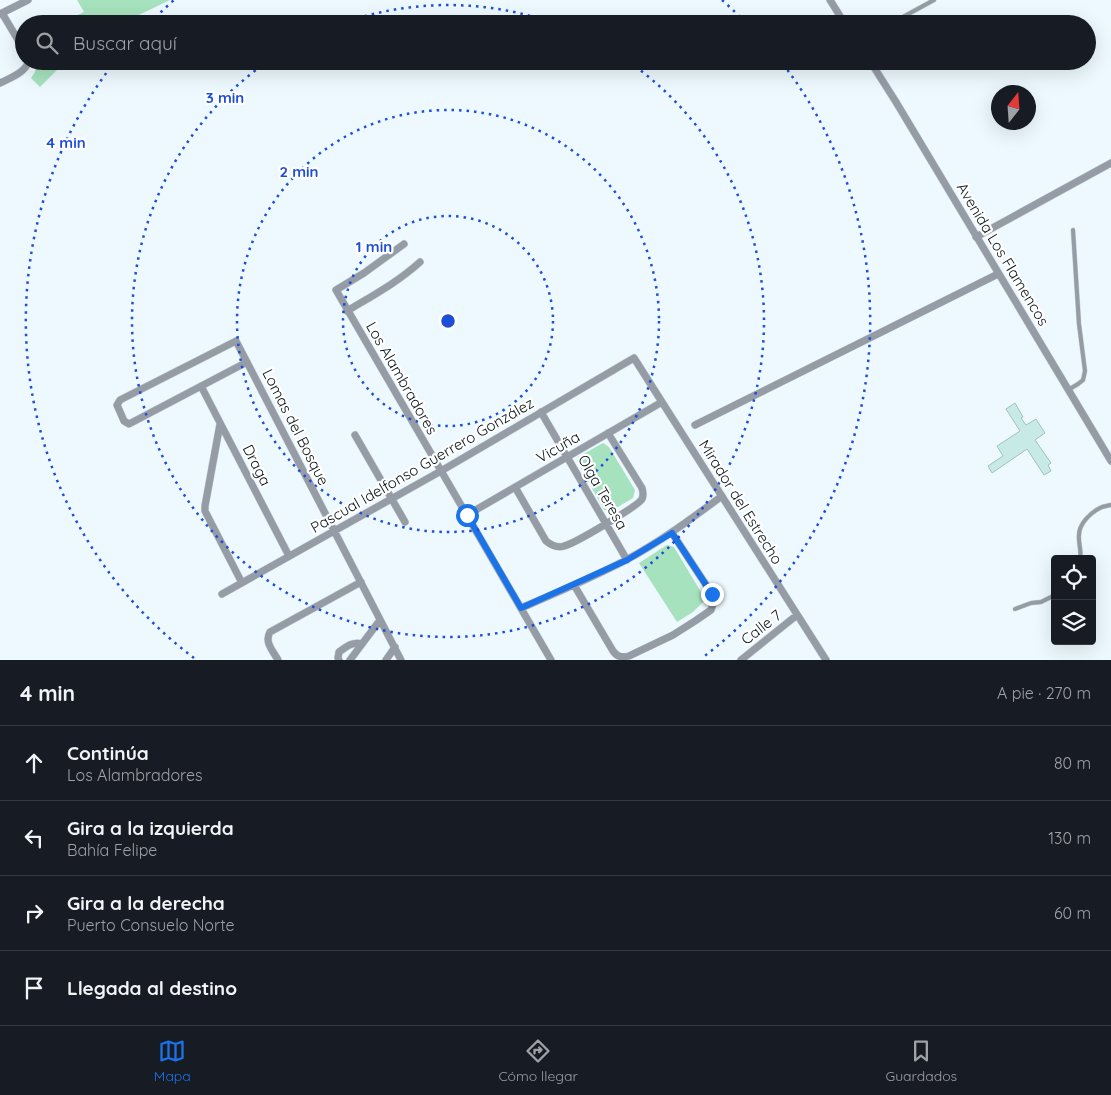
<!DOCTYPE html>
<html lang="es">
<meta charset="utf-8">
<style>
body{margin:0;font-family:Quicksand,sans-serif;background:#20242c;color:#f1f3f6}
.controls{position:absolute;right:15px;bottom:15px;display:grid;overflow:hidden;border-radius:5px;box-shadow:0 5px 20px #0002}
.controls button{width:45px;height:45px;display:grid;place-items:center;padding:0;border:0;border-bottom:1px solid #363941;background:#171b24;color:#f1f3f6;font:25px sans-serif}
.compass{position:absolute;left:991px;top:85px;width:45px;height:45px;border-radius:50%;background:#171b24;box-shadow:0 5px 20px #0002;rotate:17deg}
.stop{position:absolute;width:15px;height:15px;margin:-11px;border:4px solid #1a73e8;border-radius:50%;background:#fff}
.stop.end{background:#1a73e8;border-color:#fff;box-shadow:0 1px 5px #0008}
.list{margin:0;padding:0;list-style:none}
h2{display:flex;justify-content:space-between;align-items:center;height:65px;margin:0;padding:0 20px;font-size:21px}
h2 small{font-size:16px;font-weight:400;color:#9ea1a6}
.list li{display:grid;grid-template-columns:32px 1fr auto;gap:15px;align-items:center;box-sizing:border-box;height:75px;padding:0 20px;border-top:1px solid #363941}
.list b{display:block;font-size:19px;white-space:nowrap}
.list p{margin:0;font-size:16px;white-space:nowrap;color:#9ea1a6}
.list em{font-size:16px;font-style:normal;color:#9ea1a6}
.icon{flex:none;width:28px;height:28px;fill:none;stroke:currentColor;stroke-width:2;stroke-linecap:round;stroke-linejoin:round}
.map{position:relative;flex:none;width:1111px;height:660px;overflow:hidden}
.search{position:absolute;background:#171b24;box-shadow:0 5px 20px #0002;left:15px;right:15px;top:15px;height:55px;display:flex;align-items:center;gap:12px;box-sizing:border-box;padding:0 18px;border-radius:28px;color:#9ea1a6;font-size:19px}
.sheet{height:365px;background:#171b24}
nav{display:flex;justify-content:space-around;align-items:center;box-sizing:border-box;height:70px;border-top:1px solid #363941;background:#171b24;font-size:14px;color:#9ea1a6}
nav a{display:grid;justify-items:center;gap:2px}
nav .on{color:#1a73e8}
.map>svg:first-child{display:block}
.green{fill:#a6e2bd}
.building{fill:#c7eae7;stroke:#9fc2bf}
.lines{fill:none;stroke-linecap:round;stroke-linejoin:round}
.service-casing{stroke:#c8d4d9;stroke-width:5}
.minor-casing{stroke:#c8d4d9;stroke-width:8}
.service{stroke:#959ca6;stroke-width:4}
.minor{stroke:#959ca6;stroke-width:7}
.route{stroke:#1a73e8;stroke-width:6}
.ring{fill:none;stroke:#1d4ed8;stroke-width:2.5;stroke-dasharray:2.5 5}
.labels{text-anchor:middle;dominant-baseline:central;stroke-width:4.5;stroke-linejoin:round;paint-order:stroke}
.street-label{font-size:15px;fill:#071216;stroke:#fff}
.centre{fill:#1d4ed8;stroke:#fff;stroke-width:2.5}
.ring-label{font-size:15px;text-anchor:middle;font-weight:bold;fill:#1d4ed8;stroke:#fff;stroke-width:4.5;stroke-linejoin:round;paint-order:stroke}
</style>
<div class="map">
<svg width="1111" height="660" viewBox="0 0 1111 660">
<rect width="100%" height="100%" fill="#edf9fe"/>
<path class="green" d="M77,0H170L120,24H59L84,12Z
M37,61H66L40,87L31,78L35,72Z
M603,443L609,447L635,490L633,498L611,511L604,510L577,461L578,457Z
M667,545L674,547L701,592L704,601L693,612L677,622L639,563Z"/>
<path class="building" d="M1015,403L1023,417L1021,418L1026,425L1036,419L1045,433L1035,440L1051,463L1048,465L1051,471L1044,475L1027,449L992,473L988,466L1003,456L997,446L1020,431L1006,409Z"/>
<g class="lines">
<defs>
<path id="service" d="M890,24L934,0
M1068,390L1078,384L1083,380L1085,371L1079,324L1073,230
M1080,559C1082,551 1078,543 1079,535C1079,524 1090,513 1100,508C1103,506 1107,506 1111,505
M1015,609L1031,603L1041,602L1055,595"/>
<path id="minor" d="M830,0L845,24
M2,13L24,50
M0,14L28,0
M870,61L896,102L1111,461
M0,83C10,78 25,73 29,61
M976,237L1111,163
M404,244L364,273L336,290L551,660
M347,311C372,296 398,282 420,262
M247,362L129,424L124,421L117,405L120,400L236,341L401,660
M201,386L289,556
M541,412L627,560
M220,424L205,506V511L242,583
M695,425L998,274
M355,435L405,522
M515,487L546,541C551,545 558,548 564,546C574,544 638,506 642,499C644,495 643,492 642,488L608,433
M467,515L662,402
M574,585L613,651C617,657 622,658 629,656L673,635L695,621L711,610L714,601L712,594L672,533
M222,594L441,471L634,358L826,660
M521,608C556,593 592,578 626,560C660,542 691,519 722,496
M278,660C273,651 264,642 270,632L361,582
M339,660L338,658L339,652C346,647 353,641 362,644
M350,660L380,620
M386,660L395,647
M741,660L797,615"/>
</defs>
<use href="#service" class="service-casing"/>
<use href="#minor" class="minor-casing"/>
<use href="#service" class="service"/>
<use href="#minor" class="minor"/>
</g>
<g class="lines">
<path class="route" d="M467,515L521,608L627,560L672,533L712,594"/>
</g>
<g class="ring">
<circle cx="448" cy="321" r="105"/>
<circle cx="448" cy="321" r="211"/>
<path d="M343 23A316 316 0 0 1 553 23M629 62A316 316 0 1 1 267 62"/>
<path d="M194 658A422 422 0 0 1 113 64M150 23A422 422 0 0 1 174 0M722 0A422 422 0 0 1 746 23M783 64A422 422 0 0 1 702 658"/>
</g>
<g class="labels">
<g class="street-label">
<text transform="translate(1003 254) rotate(59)">Avenida Los Flamencos</text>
<text transform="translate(402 378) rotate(60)">Los Alambradores</text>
<text transform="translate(296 427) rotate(63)">Lomas del Bosque</text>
<text transform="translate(558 447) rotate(-30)">Vicuña</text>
<text transform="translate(257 465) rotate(63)">Draga</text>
<text transform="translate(422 465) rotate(-30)">Pascual Idelfonso Guerrero González</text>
<text transform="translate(603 492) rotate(60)">Olga Teresa</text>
<text transform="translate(741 502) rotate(58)">Mirador del Estrecho</text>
<text transform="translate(761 627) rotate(-38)">Calle 7</text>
</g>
</g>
<circle cx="448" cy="321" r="8" class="centre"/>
<g class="ring-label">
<text x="225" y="103">3 min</text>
<text x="66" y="148">4 min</text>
<text x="299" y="177">2 min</text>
<text x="374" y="252">1 min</text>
</g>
</svg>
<div class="controls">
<button><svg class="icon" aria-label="locate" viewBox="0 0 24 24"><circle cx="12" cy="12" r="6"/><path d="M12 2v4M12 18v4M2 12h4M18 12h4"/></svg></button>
<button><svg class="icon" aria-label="layers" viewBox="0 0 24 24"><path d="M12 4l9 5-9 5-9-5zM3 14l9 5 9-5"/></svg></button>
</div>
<svg class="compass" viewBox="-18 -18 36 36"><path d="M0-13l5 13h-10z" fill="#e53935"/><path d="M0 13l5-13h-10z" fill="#9ea1a6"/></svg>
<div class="stop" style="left:467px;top:515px"></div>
<div class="stop end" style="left:712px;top:594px"></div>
<div class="search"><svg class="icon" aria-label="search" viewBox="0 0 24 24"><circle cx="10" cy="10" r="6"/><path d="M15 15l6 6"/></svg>Buscar aquí</div>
</div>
<section class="sheet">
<h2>4 min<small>A pie · 270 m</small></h2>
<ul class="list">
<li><svg class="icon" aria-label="ahead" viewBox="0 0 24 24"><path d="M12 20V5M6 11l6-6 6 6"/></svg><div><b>Continúa</b><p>Los Alambradores</p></div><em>80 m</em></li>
<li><svg class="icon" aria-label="left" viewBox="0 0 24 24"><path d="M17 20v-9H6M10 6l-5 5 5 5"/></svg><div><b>Gira a la izquierda</b><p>Bahía Felipe</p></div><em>130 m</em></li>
<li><svg class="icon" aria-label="right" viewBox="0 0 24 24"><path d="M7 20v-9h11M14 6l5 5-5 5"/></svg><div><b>Gira a la derecha</b><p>Puerto Consuelo Norte</p></div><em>60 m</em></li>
<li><svg class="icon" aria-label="arrive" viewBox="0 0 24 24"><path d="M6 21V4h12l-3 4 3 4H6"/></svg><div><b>Llegada al destino</b></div></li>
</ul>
</section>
<nav>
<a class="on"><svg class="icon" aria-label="map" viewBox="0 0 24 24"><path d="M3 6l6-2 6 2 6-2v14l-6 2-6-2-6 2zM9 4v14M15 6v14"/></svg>Mapa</a>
<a><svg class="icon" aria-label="directions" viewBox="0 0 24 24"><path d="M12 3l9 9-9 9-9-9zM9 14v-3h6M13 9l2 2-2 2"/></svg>Cómo llegar</a>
<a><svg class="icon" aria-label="saved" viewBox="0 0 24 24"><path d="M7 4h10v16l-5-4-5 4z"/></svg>Guardados</a>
</nav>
